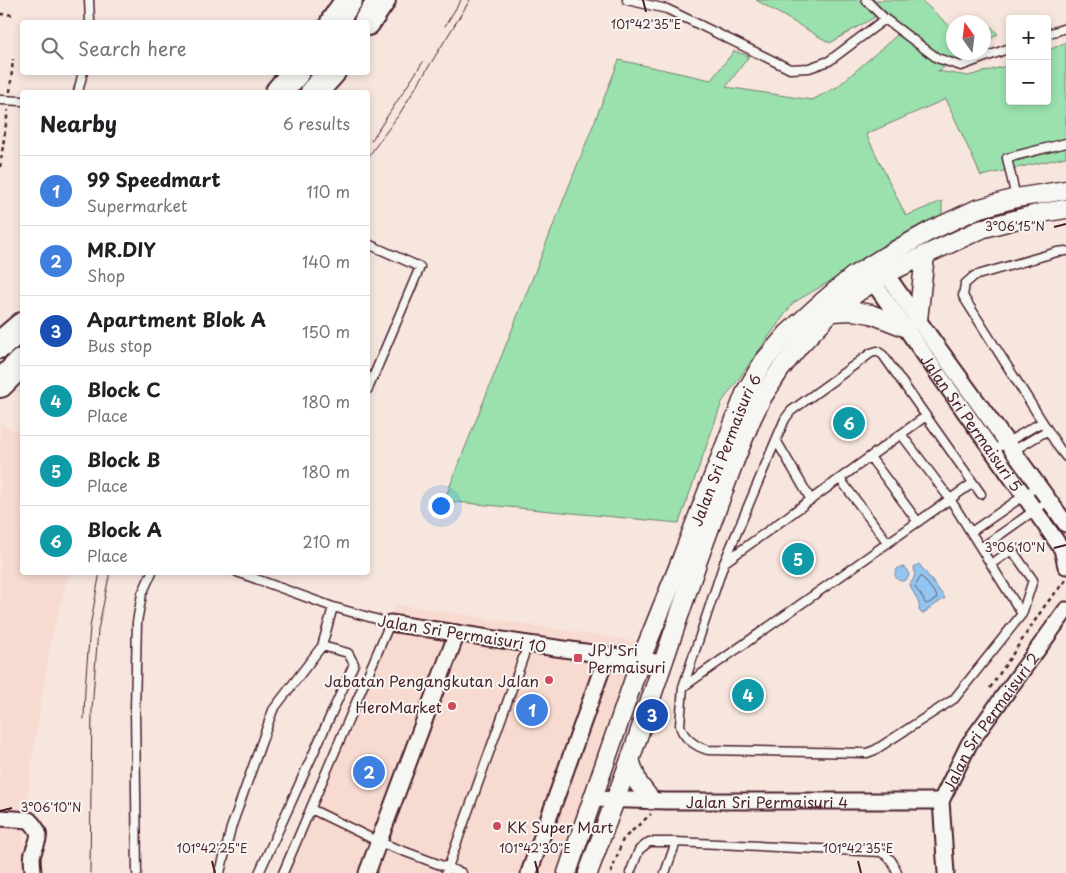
<!DOCTYPE html>
<meta charset="utf-8">
<style>
body{margin:0;font-family:"Playpen Sans",sans-serif;background:#f6f6f6;color:#202124}
.controls{position:absolute;right:15px;top:15px;display:grid;overflow:hidden;border-radius:5px;box-shadow:0 2px 8px #0003}
.controls button{width:45px;height:45px;display:grid;place-items:center;padding:0;border:0;border-bottom:1px solid #e0e0e0;background:#fff;color:#202124;font:25px sans-serif}
.compass{position:absolute;left:946px;top:15px;width:45px;height:45px;border-radius:50%;background:#fff;box-shadow:0 2px 8px #0003;rotate:346deg}
.you{position:absolute;left:440px;top:505px;width:18px;height:18px;margin:-12px;border:4px solid #fff;border-radius:50%;background:#1a73e8;box-shadow:0 0 0 8px #1a73e833}
.badge{display:grid;place-items:center;width:32px;height:32px;border-radius:50%;background:#1a73e8;color:#fff;font-size:16px;font-weight:700}
.pin{position:absolute;translate:-50% -50%;border:2px solid #fff;box-shadow:0 1px 5px #0006}
.list{margin:0;padding:0;list-style:none}
h2{display:flex;justify-content:space-between;align-items:center;height:65px;margin:0;padding:0 20px;font-size:21px}
h2 small{font-size:16px;font-weight:400;color:#757577}
.list li{display:grid;grid-template-columns:32px 1fr auto;gap:15px;align-items:center;box-sizing:border-box;height:70px;padding:0 20px;border-top:1px solid #e0e0e0}
.list b{display:block;font-size:19px;white-space:nowrap}
.list p{margin:0;font-size:16px;white-space:nowrap;color:#757577}
.list em{font-size:16px;font-style:normal;color:#757577}
.icon{flex:none;width:28px;height:28px;fill:none;stroke:currentColor;stroke-width:2;stroke-linecap:round;stroke-linejoin:round}
.map{position:relative;flex:none;width:1066px;height:873px;overflow:hidden}
.search{position:absolute;background:#fff;box-shadow:0 2px 8px #0003;left:20px;top:20px;width:350px;height:55px;display:flex;align-items:center;gap:12px;box-sizing:border-box;padding:0 18px;border-radius:5px;color:#757577;font-size:19px}
.panel{position:absolute;background:#fff;box-shadow:0 2px 8px #0003;left:20px;top:90px;width:350px;height:485px;border-radius:5px}
.map>svg:first-child{display:block}
.built{fill:#f8dbd0}
.green{fill:#9ae1ae;stroke:#72806c}
.water{fill:#92c5ef;stroke:#7583a1}
.lines{fill:none;stroke-linecap:round;stroke-linejoin:round}
.shore{stroke:#676179;stroke-width:1}
.service-casing{stroke:#4a1f2b;stroke-width:11}
.minor-casing{stroke:#4a1f2b;stroke-width:19}
.tertiary-casing{stroke:#4a1f2b;stroke-width:21}
.motorway-casing{stroke:#4a1f2b;stroke-width:30}
.path{stroke:#4a1f2b;stroke-width:2.5;stroke-dasharray:4 4;stroke-linecap:butt}
.service{stroke:#f6f6f2;stroke-width:8}
.minor{stroke:#f6f6f2;stroke-width:15}
.tertiary{stroke:#f6f6f2;stroke-width:18}
.motorway{stroke:#f6f6f2;stroke-width:26}
.tram{stroke:#4a1f2b;stroke-width:1}
.ticks{fill:none;stroke:#4a1f2b;stroke-width:2}
.poi-dot{fill:#d1495b;stroke:#f6f6f2;stroke-width:2}
.labels{text-anchor:middle;dominant-baseline:central;stroke-width:4;stroke-linejoin:round;paint-order:stroke}
.street-label{font-size:15px;fill:#4a1f2b;stroke:#f6f6f2}
.poi-label{font-size:15px;fill:#4a1f2b;stroke:#f6f6f2;text-anchor:start}
.ticks-label{font-size:12px;text-anchor:middle;fill:#4a1f2b;stroke:#f6f6f2;stroke-width:4;stroke-linejoin:round;paint-order:stroke}
</style>
<div class="map">
<svg width="1066" height="873" viewBox="0 0 1066 873">
<rect width="100%" height="100%" fill="#f7e6de"/>
<filter id="ink" filterUnits="userSpaceOnUse"><feTurbulence type="fractalNoise" baseFrequency=".02" numOctaves="2"/><feDisplacementMap in="SourceGraphic" scale="10" xChannelSelector="R" yChannelSelector="G"/><feConvolveMatrix kernelMatrix="1 2 1 2 8 2 1 2 1" color-interpolation-filters="sRGB"/></filter>
<g filter="url(#ink)">
<path class="built" d="M0,424L22,433V572L69,573L51,641L34,747L23,833L26,873H0Z
M396,604L641,642L557,873H282Z"/>
<path class="green" d="M756,0H921L952,28H953L954,52L968,53L938,71L968,76L1010,65V101H1047V51L1066,42V157L981,176L946,99L866,134L906,216L942,201V215L793,303L722,402L679,523L444,501L619,60L711,80L734,51L749,56L726,87L812,100L837,87L904,29L885,11L830,43Z
M986,21L998,34L984,43V22H977Z"/>
<path class="water" d="M919,564L945,598L922,614L919,610C921,600 912,594 910,584C915,578 915,574 914,567Z
M895 574a7 7 0 1 1 14 0a7 7 0 1 1-14 0Z"/>
<g class="lines">
<path class="shore" d="M921,577L923,578L937,596L936,599L927,604L925,603L923,598L915,587Z"/>
<defs>
<path id="service" d="M89,0L90,22
M627,0L667,9L790,69L809,68L829,61L885,19
M866,0L885,19L937,58L961,66L1010,48
M1047,34L1066,28
M78,92L83,72
M0,100L22,101
M1016,198L1007,158L1066,143
M368,244L420,267L368,389
M1066,251L1057,252L974,276L965,284L963,296L1059,448L1066,457
M901,434L950,499L1022,614
M776,440L811,500
M992,451L1042,422
M1011,452L1048,430
M870,457L918,522
M840,479L888,543
M981,494L883,355L877,351L871,353L791,411L785,419L776,440L724,563L683,687L680,725C682,737 696,747 708,750L867,753L875,750L954,699L1022,614L1033,580L1012,550L991,564
M971,532L1038,486
M981,548L1049,500
M725,562L926,416
M237,572L333,607L390,623L283,873
M683,687L973,483
M311,809L379,842L462,873
M137,873L135,709L137,622L142,594L152,572
M220,873L231,828L273,710L322,646L333,607
M259,873L354,664L348,653L322,646
M446,873L528,644
M630,873L639,850L649,842H676L881,852C890,857 894,863 897,873
M665,873L676,842"/>
<g id="minor">
<path d="M886,274L918,320L1066,524"/>
<path id="s1" d="M873,282L1062,549L1066,566"/>
<path d="M390,623L528,644L663,663"/>
<path id="s2" d="M593,799L667,801H941"/>
<path d="M0,818L29,820C43,834 39,836 33,853C31,858 33,867 33,873"/>
<path d="M367,873L457,633"/>
<path d="M529,873L607,655"/>
<path id="s3" d="M946,873L941,801L969,744L1066,610"/>
</g>
<g id="tertiary">
<path d="M831,312L853,311L871,314L904,327"/>
<path d="M918,320L925,255"/>
<path d="M630,760L638,783L651,800"/>
<path id="s4" d="M567,873L641,659L681,560L746,391L764,361L787,334L821,303L853,276L887,255L930,231L977,209L1016,198L1066,190"/>
<path d="M588,873L630,760L697,563L733,465L752,418L762,398L780,370L800,345L831,312L858,292L886,274L925,255L984,228L1041,213L1066,209"/>
</g>
<path id="motorway" d="M334,22L349,0
M367,22L382,0
M279,92L296,72
M314,92L332,72
M0,345L22,326
M0,384L22,362"/>
</defs>
<use href="#service" class="service-casing"/>
<use href="#minor" class="minor-casing"/>
<use href="#tertiary" class="tertiary-casing"/>
<use href="#motorway" class="motorway-casing"/>
<path class="path" d="M0,14L15,15
M10,92L13,59
M0,167L8,110
M990,688L1046,604L1066,580
M611,873L623,839L651,814"/>
<use href="#service" class="service"/>
<use href="#minor" class="minor"/>
<use href="#tertiary" class="tertiary"/>
<use href="#motorway" class="motorway"/>
<path class="tram" d="M445,26L461,0
M371,141L423,62
M368,157L400,113L470,0
M84,719L85,688L90,627L100,572
M90,873L92,710L98,630L110,572"/>
</g>
</g>
<path class="ticks" d="M643,0L646,12M1054,227L1066,224M1054,548L1066,545M0,811L12,808M212,861L215,873M535,861L538,873M858,861L861,873"/>
<g class="poi-dot">
<rect x="573" y="653" width="10" height="10" rx="2.5"/>
<circle cx="549" cy="680" r="5"/>
<circle cx="452" cy="706" r="5"/>
<circle cx="497" cy="826" r="5"/>
</g>
<g class="labels">
<g class="street-label">
<text stroke="none"><textPath href="#s1" startOffset="172">Jalan Sri Permaisuri 5</textPath></text>
<text stroke="none"><textPath href="#s4" startOffset="452">Jalan Sri Permaisuri 6</textPath></text>
<text transform="translate(462 633) rotate(9)">Jalan Sri Permaisuri 10</text>
<text stroke="none"><textPath href="#s3" startOffset="166">Jalan Sri Permaisuri 2</textPath></text>
<text stroke="none"><textPath href="#s2" startOffset="174">Jalan Sri Permaisuri 4</textPath></text>
</g>
<g class="poi-label">
<text x="588" y="649">JPJ Sri<tspan x="588" dy="17">Permaisuri</tspan></text>
<text x="539" y="680" text-anchor="end">Jabatan Pengangkutan Jalan</text>
<text x="442" y="706" text-anchor="end">HeroMarket</text>
<text x="507" y="826">KK Super Mart</text>
</g>
</g>
<g class="ticks-label">
<text x="646" y="29">101°42'35"E</text>
<text x="1015" y="231">3°06'15"N</text>
<text x="1015" y="552">3°06'10"N</text>
<text x="51" y="812">3°06'10"N</text>
<text x="212" y="853">101°42'25"E</text>
<text x="535" y="853">101°42'30"E</text>
<text x="858" y="853">101°42'35"E</text>
</g>
</svg>
<div class="controls">
<button>+</button>
<button>−</button>
</div>
<svg class="compass" viewBox="-18 -18 36 36"><path d="M0-13l5 13h-10z" fill="#e53935"/><path d="M0 13l5-13h-10z" fill="#757577"/></svg>
<div class="you"></div>
<div class="pin badge" style="left:532px;top:710px;background:#3f7fe0">1</div>
<div class="pin badge" style="left:369px;top:772px;background:#3f7fe0">2</div>
<div class="pin badge" style="left:652px;top:715px;background:#1a4fb4">3</div>
<div class="pin badge" style="left:748px;top:695px;background:#0f9aa8">4</div>
<div class="pin badge" style="left:798px;top:559px;background:#0f9aa8">5</div>
<div class="pin badge" style="left:849px;top:423px;background:#0f9aa8">6</div>
<div class="search"><svg class="icon" aria-label="search" viewBox="0 0 24 24"><circle cx="10" cy="10" r="6"/><path d="M15 15l6 6"/></svg>Search here</div>
<section class="panel">
<h2>Nearby<small>6 results</small></h2>
<ul class="list">
<li><span class="badge" style="background:#3f7fe0">1</span><div><b>99 Speedmart</b><p>Supermarket</p></div><em>110 m</em></li>
<li><span class="badge" style="background:#3f7fe0">2</span><div><b>MR.DIY</b><p>Shop</p></div><em>140 m</em></li>
<li><span class="badge" style="background:#1a4fb4">3</span><div><b>Apartment Blok A</b><p>Bus stop</p></div><em>150 m</em></li>
<li><span class="badge" style="background:#0f9aa8">4</span><div><b>Block C</b><p>Place</p></div><em>180 m</em></li>
<li><span class="badge" style="background:#0f9aa8">5</span><div><b>Block B</b><p>Place</p></div><em>180 m</em></li>
<li><span class="badge" style="background:#0f9aa8">6</span><div><b>Block A</b><p>Place</p></div><em>210 m</em></li>
</ul>
</section>
</div>
